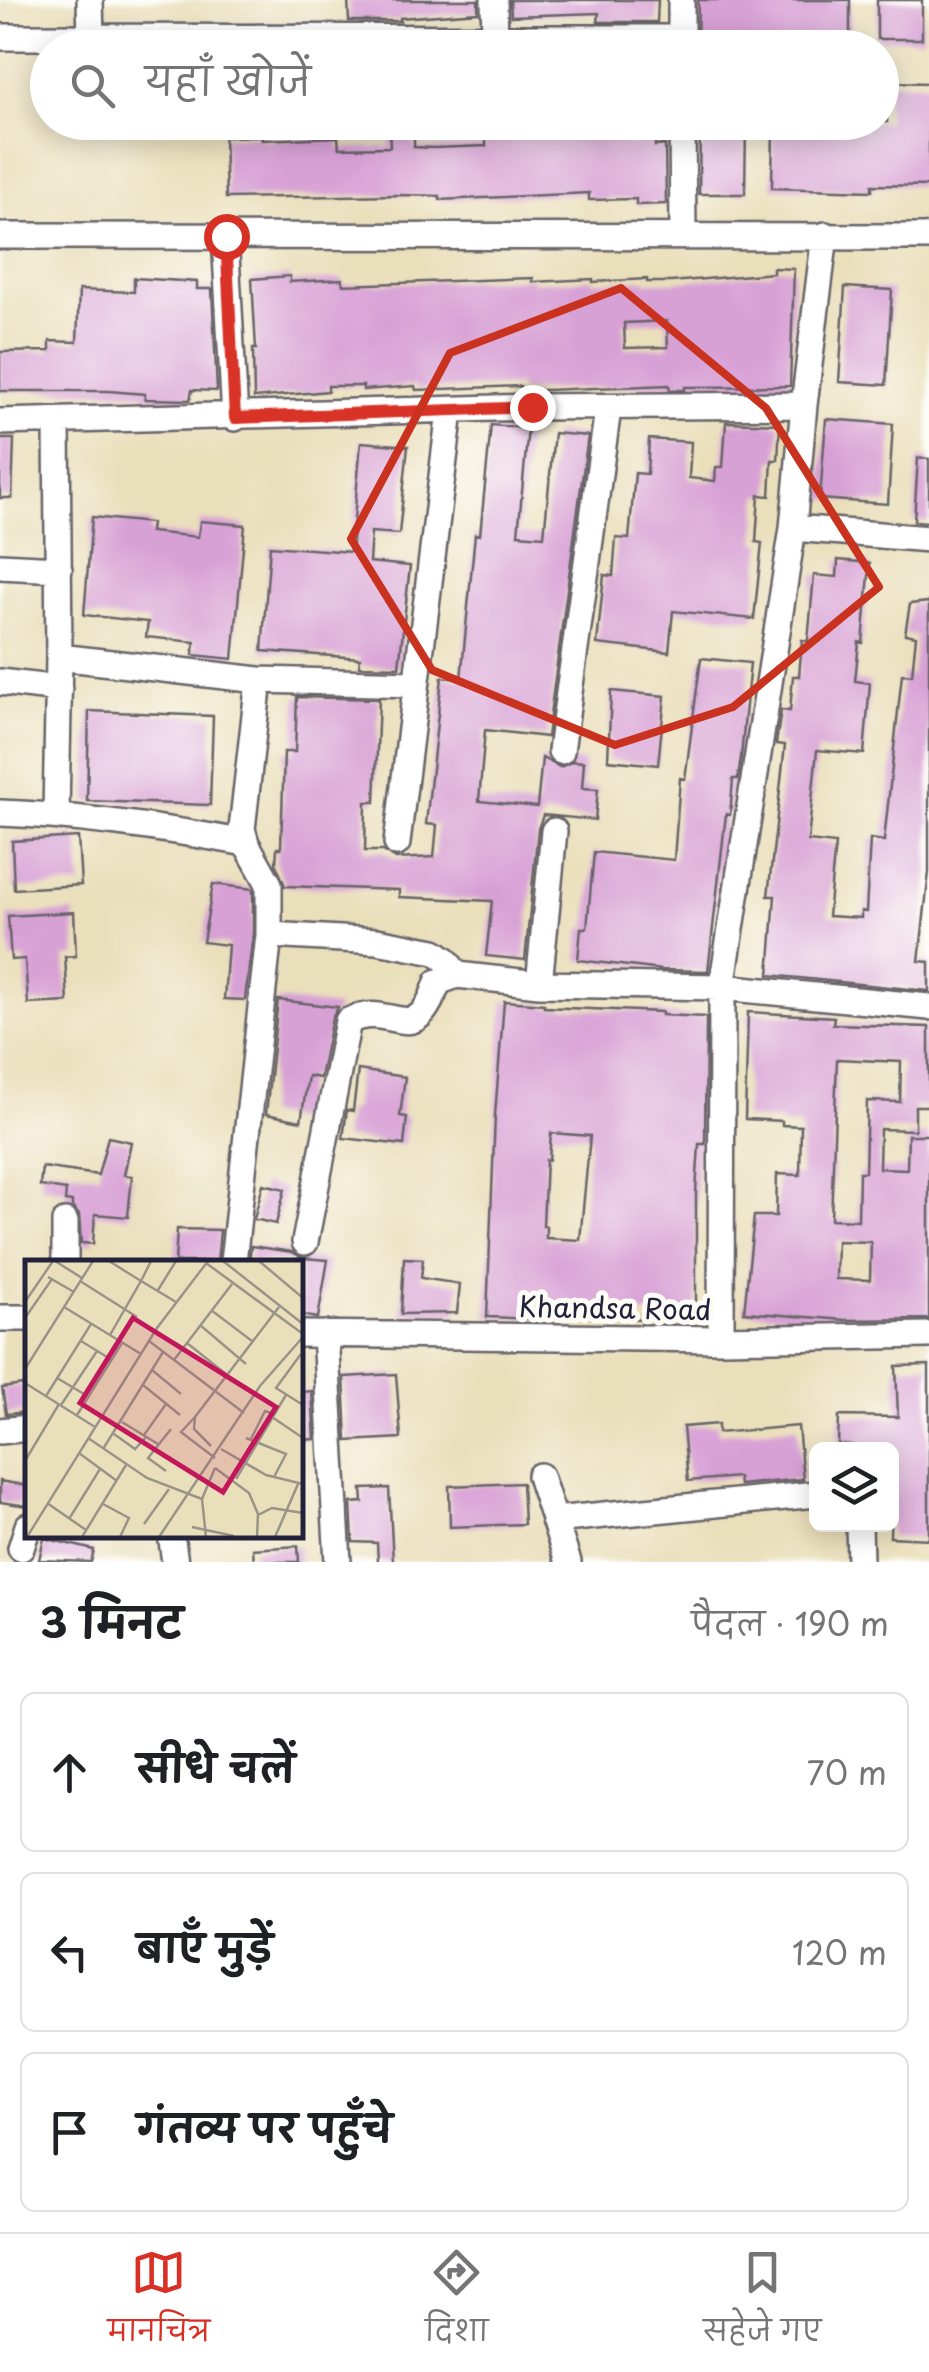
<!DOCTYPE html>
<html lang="hi">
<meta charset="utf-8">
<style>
body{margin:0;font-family:"Playpen Sans","Playpen Sans Deva",sans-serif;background:#f2f2f2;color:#202124}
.controls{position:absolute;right:30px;bottom:30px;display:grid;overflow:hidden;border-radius:15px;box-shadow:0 5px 25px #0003}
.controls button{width:90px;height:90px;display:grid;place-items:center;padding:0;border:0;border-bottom:2px solid #e0e0e0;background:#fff;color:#202124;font:50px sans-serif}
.stop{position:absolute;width:30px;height:30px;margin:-22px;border:8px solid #d93025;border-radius:50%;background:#fff}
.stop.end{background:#d93025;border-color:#fff;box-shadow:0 2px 10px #0008}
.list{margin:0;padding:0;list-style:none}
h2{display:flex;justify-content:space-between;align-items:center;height:130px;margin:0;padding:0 40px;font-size:42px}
h2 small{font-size:32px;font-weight:400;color:#757577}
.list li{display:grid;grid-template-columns:65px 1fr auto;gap:30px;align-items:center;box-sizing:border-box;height:160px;margin:0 20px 20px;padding:0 20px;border:2px solid #e0e0e0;border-radius:15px}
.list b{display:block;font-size:38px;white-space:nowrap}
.list em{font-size:32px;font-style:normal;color:#757577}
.icon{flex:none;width:55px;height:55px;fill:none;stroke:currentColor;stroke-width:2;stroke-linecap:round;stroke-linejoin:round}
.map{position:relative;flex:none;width:929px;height:1562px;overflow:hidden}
.search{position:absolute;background:#fff;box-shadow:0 5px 25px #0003;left:30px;right:30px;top:30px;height:110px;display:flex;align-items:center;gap:25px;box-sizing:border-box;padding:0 35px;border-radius:55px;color:#757577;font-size:38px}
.sheet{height:670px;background:#fff}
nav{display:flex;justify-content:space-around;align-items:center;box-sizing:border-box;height:140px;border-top:2px solid #e0e0e0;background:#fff;font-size:28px;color:#757577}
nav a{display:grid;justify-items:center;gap:5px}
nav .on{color:#d93025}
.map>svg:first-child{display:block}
.building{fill:#d8a1d6;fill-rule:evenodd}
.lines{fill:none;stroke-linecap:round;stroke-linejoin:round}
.minor-casing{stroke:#686468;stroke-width:30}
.minor{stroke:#fff;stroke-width:25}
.route{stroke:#d93025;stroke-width:12}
.marked{fill:none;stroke:#c8321e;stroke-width:8;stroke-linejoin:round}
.labels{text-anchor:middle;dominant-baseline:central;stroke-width:10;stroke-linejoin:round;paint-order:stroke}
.street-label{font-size:28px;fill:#22223b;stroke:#fdfcf7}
.inset-road{fill:none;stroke:#9a9388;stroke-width:2.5}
.view{fill:#c2185b;fill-opacity:0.15;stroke:#c2185b;stroke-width:5}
.inset-edge{fill:none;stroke:#22223b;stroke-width:5}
</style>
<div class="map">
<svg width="929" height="1562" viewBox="0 0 929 1562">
<rect width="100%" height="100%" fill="#fdfcf7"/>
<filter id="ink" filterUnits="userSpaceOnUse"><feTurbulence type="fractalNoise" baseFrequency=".01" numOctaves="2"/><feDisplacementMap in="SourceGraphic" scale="20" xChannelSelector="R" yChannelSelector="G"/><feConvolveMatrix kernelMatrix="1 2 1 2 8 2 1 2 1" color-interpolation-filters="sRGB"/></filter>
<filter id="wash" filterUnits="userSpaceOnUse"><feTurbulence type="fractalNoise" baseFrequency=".0048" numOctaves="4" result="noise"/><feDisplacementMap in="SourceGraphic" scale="40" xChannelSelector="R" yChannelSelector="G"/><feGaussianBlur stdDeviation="2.25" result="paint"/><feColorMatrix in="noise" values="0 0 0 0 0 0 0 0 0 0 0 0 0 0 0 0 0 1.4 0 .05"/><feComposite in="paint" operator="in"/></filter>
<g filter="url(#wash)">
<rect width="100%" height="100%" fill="#eadfbb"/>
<g id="blocks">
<path class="building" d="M348,0H478V12L400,18V21H349Z
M510,0H658L657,22H598L599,13L511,16Z
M698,0H850V48H697Z
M877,0H922V39H877Z
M887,82L929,83V186L872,185V191L772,188L773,122H887Z
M389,122H414V147L433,148L486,146V122H655V146L665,145L666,204L636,205V199L589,200V193L440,200V196L398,195L226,198L224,137L262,136V140L338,137L339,148L390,147Z
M700,122H746L745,194H699Z
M773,268L794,269L790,386L685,387V390H670L669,385L521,391L520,386L416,390L415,386L363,390V386H328V391L254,398L253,349H256L252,279L290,276V282L342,279L343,285L533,278V282L593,279V282L647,279V282H671L773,273ZM667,321L668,347L625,348L624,323Z
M134,278L197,282V289H212L217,391L192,390L190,400L145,399V394L108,391H0V352L50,351V341L77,342L79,290L134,292Z
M845,287L892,290L886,385L839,382Z
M826,419L893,424L888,504L820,499Z
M726,422L780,424L778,460H772L770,496L759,495L756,542L762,543L754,619L673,611L669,652L597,644L604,575L613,576L616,538L629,539L635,473L647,474L649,439L691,442L689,478L715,481L716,467H723Z
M491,425L528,428L518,534L544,536L554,433L588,436L547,737L485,730L479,801L537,807L542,758L560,767L573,761L584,762L582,788L598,789L595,820L543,815L538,829L525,960L486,956L492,901L399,897V890L285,886L276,864L277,848H281L284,752H295L297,697L379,699L375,802H366L365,851H383L396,859L434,857L437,825L426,824L442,677L461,679L475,534L480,535Z
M0,439H14L12,498H0Z
M361,442L408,446L399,534L371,532L369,562L410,566L399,667L359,666L360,658L262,651L270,546L351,552Z
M918,458L929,459V522L914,521Z
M92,517L151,523L150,532L198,537L200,521L245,525L233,659L193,655L195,642L146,637L148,622L84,615Z
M838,560L870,563L863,643L859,642L855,681L870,683L864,754L817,750L808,841L835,844L828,916L861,918V911L866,912L870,839L884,841L902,674L912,675L916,636L905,634L910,604L929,602V872L919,961L929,962V991L769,975L775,896H768L785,745L776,744L781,710L790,711L793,676H799L802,640L808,641L814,575L837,577Z
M701,658L750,663L741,757L738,779H733L730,815L726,814L708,971L662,970L578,960L581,928H587L594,852L674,860L680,778L685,779Z
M611,691L665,696L658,765L608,760Z
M89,711L213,716L210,805L87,801Z
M78,837L81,885L14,889L12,841Z
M213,884L253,889V934L245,1000L224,999L228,945L203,942Z
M74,912L76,956L65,957L68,1002L28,1004L25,959L11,960L8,916Z
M278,1000L338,1007L332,1018L320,1078L308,1076L301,1121L266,1114Z
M504,1001L544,1004V1007L662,1012V1015L706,1017L705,1144H699L696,1192V1315L641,1313V1319L586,1317V1310L538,1307L537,1319L487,1317L495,1115ZM551,1133L590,1136L580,1240L546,1238V1226H543L546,1160H549Z
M748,1012L834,1017L833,1024L929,1027V1106H915V1130L880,1129L879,1168L907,1169L908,1135H929V1319L845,1320L744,1312L754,1216H776L777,1174L800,1175L801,1126L782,1125V1121L745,1119ZM837,1059L901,1062L900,1102L867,1101L865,1172H859L858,1220L831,1219ZM837,1241L871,1242L870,1280L836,1279Z
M358,1070L405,1077L400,1116L407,1117L404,1145L343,1138L347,1110L353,1111Z
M108,1137L131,1142L124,1175L132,1176L128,1217L95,1214L93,1244L81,1243L79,1215L72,1207V1202L65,1201L66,1190L40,1186L42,1167L98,1175Z
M263,1184L285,1189L276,1224L254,1219Z
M177,1229L220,1230L217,1262H175Z
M251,1246L292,1252L303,1258L328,1260L318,1318L300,1315V1262H249Z
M404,1258L423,1259L421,1278L460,1284L457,1313L401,1314Z
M929,1365V1539L890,1537L892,1450H850L851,1445H838L839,1416L898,1417L896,1366Z
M396,1374L401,1438L347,1441L344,1377Z
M23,1385L27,1412L6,1414L2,1388Z
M312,1391L315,1439L300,1440V1392Z
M718,1424V1433L798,1426L803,1479L739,1485L738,1477L688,1481L683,1427Z
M0,1481L28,1486V1506L0,1502Z
M522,1483L524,1524L450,1527L449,1486Z
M389,1488L393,1562H378L377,1543L353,1542L351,1503L363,1502L362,1489Z
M44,1538L94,1550L91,1562L39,1560Z
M298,1546L299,1562H254L253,1549Z"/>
</g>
</g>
<g filter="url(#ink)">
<use href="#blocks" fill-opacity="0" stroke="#686468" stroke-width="2.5"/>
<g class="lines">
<defs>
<path id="minor" d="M90,0L91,38
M494,0L495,39
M681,0V48
M0,37L681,38
M682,122L683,235
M0,236L929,237
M225,236L235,418
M0,422L532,407L804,405
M793,528L929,539
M0,566L59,569
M59,657L259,680L415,684
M259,680L242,829L246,843L269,884V935
M0,682L59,689
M561,751L608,409
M0,813C83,816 164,828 246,843
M56,815L59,657L57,423
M397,843L450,411
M539,984L554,831
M305,1242L348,1021C395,999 413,1054 438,982L457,975L539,984L722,987L929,1007
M65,1262V1222
M233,1262L269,935L377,941L435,952L445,959L457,975
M0,1318H28
M300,1334L721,1339L929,1335
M325,1334L338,1562
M721,1339L722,987L793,528L804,405L825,235
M0,1431L28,1428
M540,1476L568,1562
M554,1520L816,1494
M859,1524L860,1562
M171,1534L175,1562
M21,1548L28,1526"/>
</defs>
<use href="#minor" class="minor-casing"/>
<use href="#minor" class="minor"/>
</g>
</g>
<g class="lines" filter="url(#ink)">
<path class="route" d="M226,236L235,418L532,407"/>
</g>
<path class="marked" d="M621,288L766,408L879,587L733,707L615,745L432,670L351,539L450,353Z"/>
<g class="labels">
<g class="street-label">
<text transform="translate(615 1307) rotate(1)">Khandsa Road</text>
</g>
</g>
<g transform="translate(25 1260)">
<rect width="278" height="278" fill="#eadfbb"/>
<path class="inset-road" d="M30,1L57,18M84,1L116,21L126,1M198,1L278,64M234,1L278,38M181,3L278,74M23,17L49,32M55,21L112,57M133,30L151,1M0,42L28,1M39,47L116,94M186,50L227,81M0,58L27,19M175,65L221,104M85,75L116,21L151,42M56,81L87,100M124,81L219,153M162,83L201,114M276,94L251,128L278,145M149,100L207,24M0,109L68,1M127,110L156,134M32,118L64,137M0,123L70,167M118,125L155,155M21,136L66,64M36,145L72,91M52,155L97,83M170,157L156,172L190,198M247,157L278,178M97,162L133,184M89,174L110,189L121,177M119,175L141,144M63,178L122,218L177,239M221,178L261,194L249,217M226,179L240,151L249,154M186,186L169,169L170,157L254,47M78,189L138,92M196,189L241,215L278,224M54,193L92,221M0,201L34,144M190,208L224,233L233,254L232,277M141,211L123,198L146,169M211,219L261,135M22,243L61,270M78,244L104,258L95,277M233,255L247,248L278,253M44,259L75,209M119,264L144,229M167,267L209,276M2,277L132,68L183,1M57,277L101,205M134,277L235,126L278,77M181,277L177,239L190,208M250,277L273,224"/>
<path class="view" d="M108,58L251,147L198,232L55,143Z"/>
<rect width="278" height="278" class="inset-edge"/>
</g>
</svg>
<div class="controls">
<button><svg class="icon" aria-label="layers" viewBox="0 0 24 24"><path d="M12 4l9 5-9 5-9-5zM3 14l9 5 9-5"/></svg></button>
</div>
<div class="stop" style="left:226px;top:236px"></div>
<div class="stop end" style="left:532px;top:407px"></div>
<div class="search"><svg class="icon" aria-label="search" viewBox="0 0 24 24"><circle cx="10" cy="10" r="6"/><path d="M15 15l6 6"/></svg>यहाँ खोजें</div>
</div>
<section class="sheet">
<h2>3 मिनट<small>पैदल · 190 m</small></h2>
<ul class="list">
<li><svg class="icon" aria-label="ahead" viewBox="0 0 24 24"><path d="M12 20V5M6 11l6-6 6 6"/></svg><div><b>सीधे चलें</b></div><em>70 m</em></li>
<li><svg class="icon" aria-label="left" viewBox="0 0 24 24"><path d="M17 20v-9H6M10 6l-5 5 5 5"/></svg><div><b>बाएँ मुड़ें</b></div><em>120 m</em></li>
<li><svg class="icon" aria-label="arrive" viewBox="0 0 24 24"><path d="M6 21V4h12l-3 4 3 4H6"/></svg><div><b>गंतव्य पर पहुँचे</b></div></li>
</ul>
</section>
<nav>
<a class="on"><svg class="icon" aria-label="map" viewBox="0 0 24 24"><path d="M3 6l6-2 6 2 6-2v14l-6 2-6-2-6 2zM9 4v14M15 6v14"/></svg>मानचित्र</a>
<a><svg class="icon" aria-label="directions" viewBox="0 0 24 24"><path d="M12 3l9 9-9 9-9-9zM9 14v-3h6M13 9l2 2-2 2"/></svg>दिशा</a>
<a><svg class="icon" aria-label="saved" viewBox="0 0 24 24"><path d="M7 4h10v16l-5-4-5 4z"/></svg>सहेजे गए</a>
</nav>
